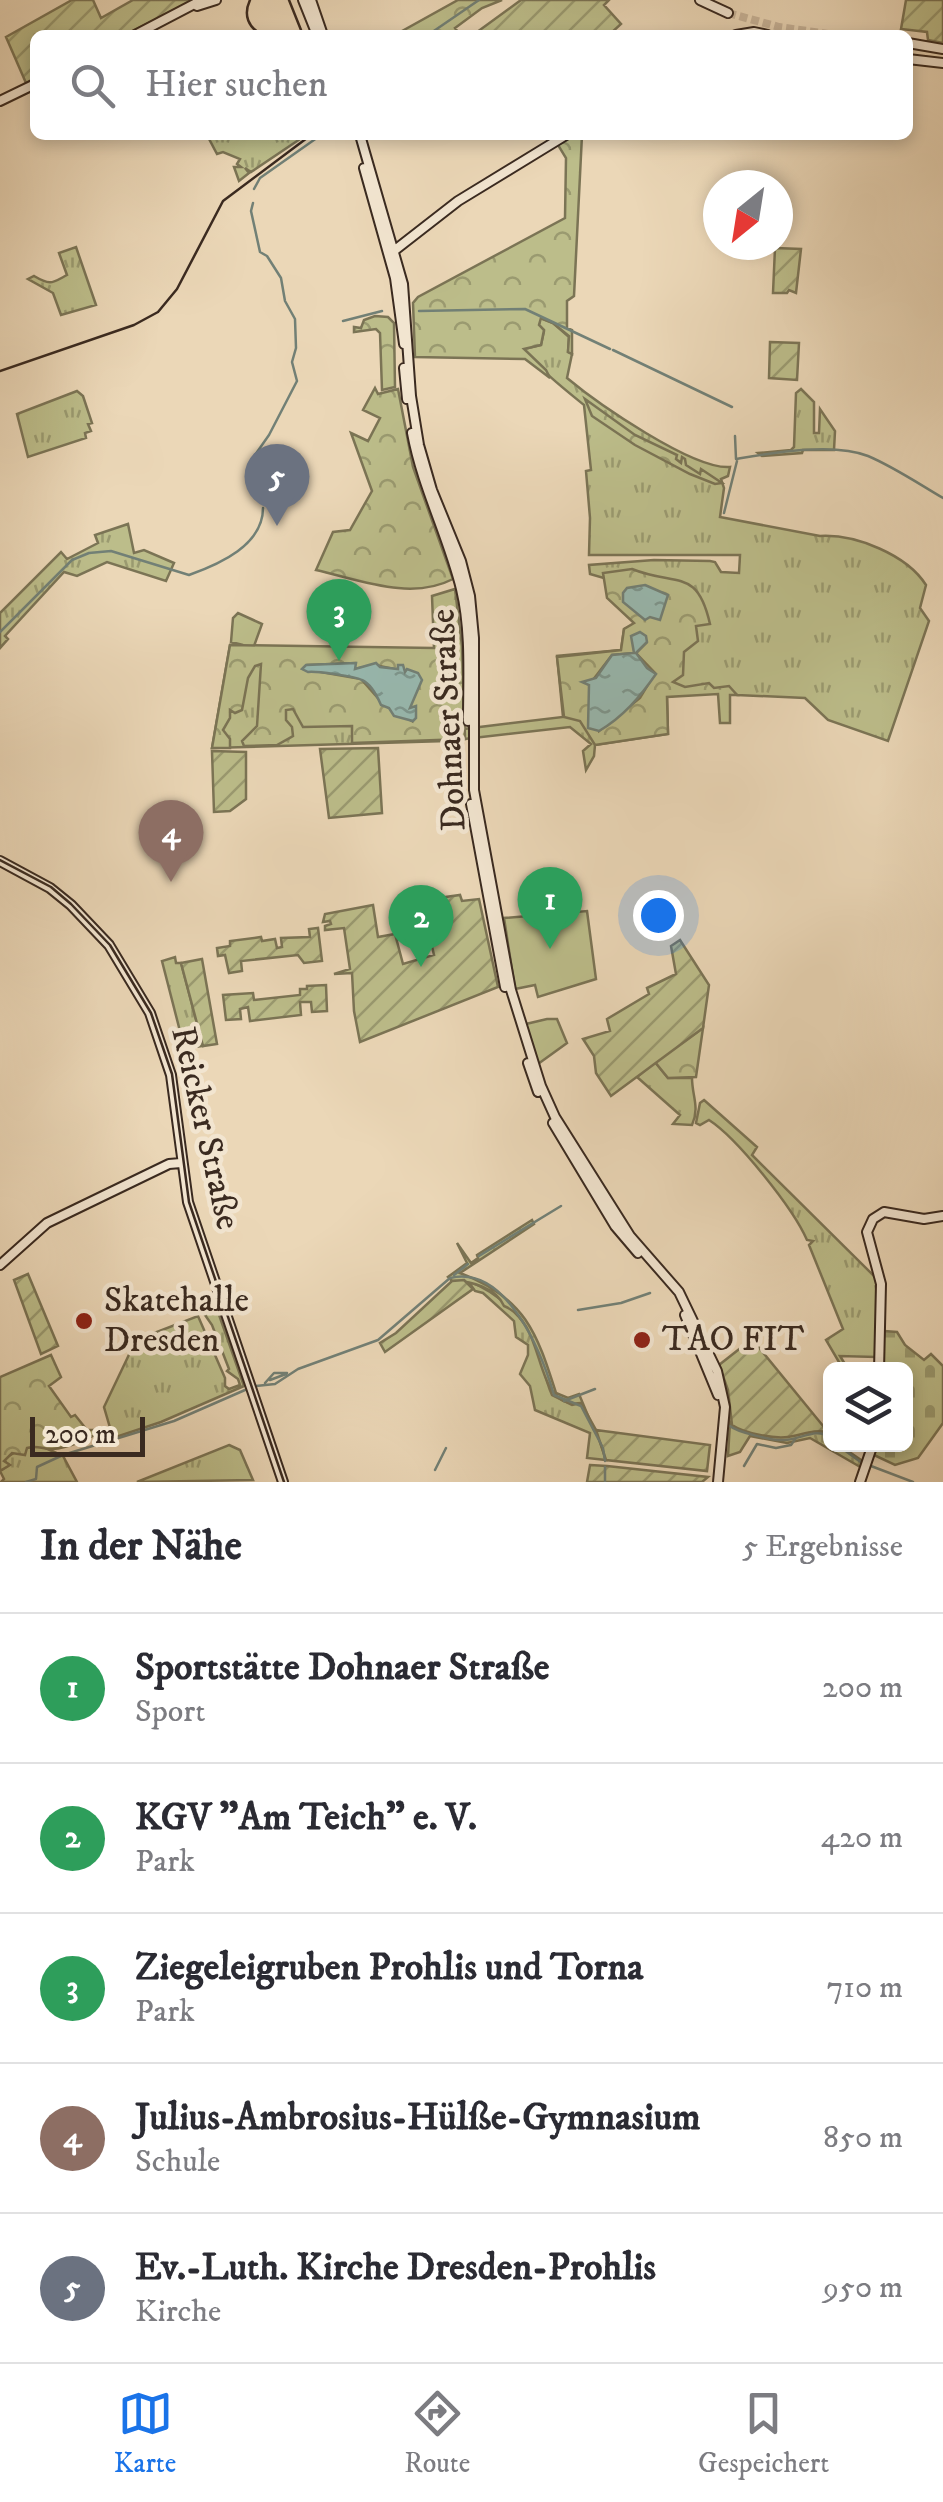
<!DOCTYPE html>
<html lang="de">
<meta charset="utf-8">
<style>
body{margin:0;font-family:"IM FELL DW Pica",serif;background:#f7f7f7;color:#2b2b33}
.controls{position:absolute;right:30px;bottom:30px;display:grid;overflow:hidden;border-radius:15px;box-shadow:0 5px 15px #0003}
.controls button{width:90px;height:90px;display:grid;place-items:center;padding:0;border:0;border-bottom:2px solid #e1e1e2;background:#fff;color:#2b2b33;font:50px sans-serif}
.compass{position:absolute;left:703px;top:170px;width:90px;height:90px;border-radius:50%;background:#fff;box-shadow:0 5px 15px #0003;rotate:210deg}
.scale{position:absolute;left:30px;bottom:25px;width:115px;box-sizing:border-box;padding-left:10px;border:5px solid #3a2a20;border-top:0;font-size:28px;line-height:35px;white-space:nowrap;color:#3a2a20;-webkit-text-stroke:8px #f2e5d0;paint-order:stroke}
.you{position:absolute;left:658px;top:915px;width:35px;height:35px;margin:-25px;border:8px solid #fff;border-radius:50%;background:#1a73e8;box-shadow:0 0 0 15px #1a73e833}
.badge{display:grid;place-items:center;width:65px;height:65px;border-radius:50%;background:#1a73e8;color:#fff;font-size:32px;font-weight:700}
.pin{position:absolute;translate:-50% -82px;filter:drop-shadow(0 2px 5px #0008)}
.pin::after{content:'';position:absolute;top:52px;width:35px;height:30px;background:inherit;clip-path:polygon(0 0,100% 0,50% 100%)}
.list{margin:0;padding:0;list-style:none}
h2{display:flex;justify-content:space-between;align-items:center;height:130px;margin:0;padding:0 40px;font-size:42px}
h2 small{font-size:32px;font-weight:400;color:#7c7c81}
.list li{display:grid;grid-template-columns:65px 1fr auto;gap:30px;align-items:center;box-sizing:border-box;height:150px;padding:0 40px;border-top:2px solid #e1e1e2}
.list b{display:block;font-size:38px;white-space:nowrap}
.list p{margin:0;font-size:32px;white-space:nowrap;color:#7c7c81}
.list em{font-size:32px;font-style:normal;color:#7c7c81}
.icon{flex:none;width:55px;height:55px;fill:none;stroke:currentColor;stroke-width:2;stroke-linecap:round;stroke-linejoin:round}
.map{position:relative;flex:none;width:943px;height:1482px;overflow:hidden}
.search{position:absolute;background:#fff;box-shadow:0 5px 15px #0003;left:30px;right:30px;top:30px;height:110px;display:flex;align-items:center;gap:25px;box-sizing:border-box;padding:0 35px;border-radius:15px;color:#7c7c81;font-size:38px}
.sheet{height:880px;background:#fff}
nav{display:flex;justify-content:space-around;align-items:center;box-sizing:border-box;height:140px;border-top:2px solid #e1e1e2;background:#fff;font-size:28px;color:#7c7c81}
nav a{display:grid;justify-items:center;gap:5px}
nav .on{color:#1a73e8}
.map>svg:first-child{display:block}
.grass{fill:url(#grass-tufts);stroke:#7b7455;stroke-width:2.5}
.forest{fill:url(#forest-crowns);stroke:#7b7455;stroke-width:2.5;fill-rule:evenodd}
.cemetery{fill:url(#cemetery-stones);stroke:#7b7455;stroke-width:2.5}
.garden{fill:url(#garden-furrows);stroke:#7b7455;stroke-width:2.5}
.pitch{fill:#bcbd8a;stroke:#7b7455;stroke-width:2.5}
.water{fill:url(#water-ripples);stroke:#728076;stroke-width:2.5}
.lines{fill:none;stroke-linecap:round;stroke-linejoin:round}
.stream{stroke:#728076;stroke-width:2.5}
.secondary-tunnel{stroke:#c8b499;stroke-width:8;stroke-dasharray:8 4;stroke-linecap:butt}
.secondary-casing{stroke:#3a2a20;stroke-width:12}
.secondary{stroke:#f2e5d0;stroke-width:8}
.tram{stroke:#3a2a20;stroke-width:2.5}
.poi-dot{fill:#8f2418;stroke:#f2e5d0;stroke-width:4}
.labels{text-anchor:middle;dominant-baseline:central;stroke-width:9;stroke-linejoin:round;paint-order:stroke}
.street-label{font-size:35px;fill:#3a2a20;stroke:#f2e5d0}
.poi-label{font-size:35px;fill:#3a2a20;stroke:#f2e5d0;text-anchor:start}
</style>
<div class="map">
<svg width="943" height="1482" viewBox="0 0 943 1482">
<defs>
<pattern id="grass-tufts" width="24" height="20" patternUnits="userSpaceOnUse" patternTransform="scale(2.5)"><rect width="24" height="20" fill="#bcbd8a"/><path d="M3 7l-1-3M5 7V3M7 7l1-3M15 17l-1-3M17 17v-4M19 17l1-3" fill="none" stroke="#9a9a70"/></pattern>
<pattern id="forest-crowns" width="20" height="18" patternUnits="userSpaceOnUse" patternTransform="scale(2.5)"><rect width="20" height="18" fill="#bcbd8a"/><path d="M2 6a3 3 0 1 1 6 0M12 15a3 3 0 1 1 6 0" fill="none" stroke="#9a9a70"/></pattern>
<pattern id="cemetery-stones" width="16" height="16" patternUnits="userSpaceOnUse" patternTransform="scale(2.5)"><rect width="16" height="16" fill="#bcbd8a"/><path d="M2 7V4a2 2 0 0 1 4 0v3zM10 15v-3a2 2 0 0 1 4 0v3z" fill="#9a9a70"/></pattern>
<pattern id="garden-furrows" width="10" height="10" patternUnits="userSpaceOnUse" patternTransform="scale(2.5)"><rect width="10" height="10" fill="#bcbd8a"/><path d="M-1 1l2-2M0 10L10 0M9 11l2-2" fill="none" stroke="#9a9a70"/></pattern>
<pattern id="water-ripples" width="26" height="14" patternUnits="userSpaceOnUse" patternTransform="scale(2.5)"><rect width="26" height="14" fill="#98b9b0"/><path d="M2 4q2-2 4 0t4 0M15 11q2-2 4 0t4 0" fill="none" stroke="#7d978f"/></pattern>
</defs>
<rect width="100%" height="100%" fill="#ebd7b7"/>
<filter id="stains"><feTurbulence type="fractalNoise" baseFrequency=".002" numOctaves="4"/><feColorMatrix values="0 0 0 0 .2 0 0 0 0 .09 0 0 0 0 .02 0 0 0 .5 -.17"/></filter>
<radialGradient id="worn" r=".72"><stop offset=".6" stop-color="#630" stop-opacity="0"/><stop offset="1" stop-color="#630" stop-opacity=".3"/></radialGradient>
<path class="grass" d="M207,135H306L251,172L245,168L249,173L239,181L234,167H241L237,164L240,159L223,152L217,154Z
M76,247L96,305L61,315L53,293L28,279L34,276C51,286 52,283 67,275L59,253Z
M540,318L553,323L569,337L568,352L572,354L567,378C597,403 693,470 730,467L728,476L721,479L724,488L720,517L820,536C856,534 907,555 926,585L920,608L929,621L888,741L828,720L805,698L737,695L728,687L667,697L668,734L595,745L594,756L586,770L583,751L591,744L570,727L447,741L212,748L230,645H243L231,642L233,618L238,613L262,624L254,646L451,650L463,729L563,717L557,656L621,650L624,629L634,624L633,620L604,578L590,574L589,565L654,560L710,561L715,562L721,572L739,573L740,555H589L590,518L586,471L591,470L584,405C563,388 540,370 524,349L541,345L544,331L539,325Z
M801,389L814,402V433H819L820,409L835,431L834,450H803L802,453L762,456L758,453L791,450L794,447L796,393Z
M77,391L83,396L92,423L88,424L91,431L85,433L86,438L28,457L17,414Z
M128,524L134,553L144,550L174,563L166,581L107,562L77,576L64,572L5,636L8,639L0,648V613L61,552L67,559L98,543L95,535Z
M175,957L176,963H181L203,1046L187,1048L182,1039L162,961Z
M547,1019H557L567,1043L538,1064L526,1024Z
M655,1062L668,1078H692C692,1096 700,1107 692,1125L673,1124L680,1115L637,1077Z
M704,1100L757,1147L752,1155L874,1276H878L876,1357L840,1356L848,1369H843L826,1340L843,1329L809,1245L813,1241L807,1240C793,1208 737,1138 709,1120L700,1125L696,1123L700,1103Z
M468,1281C498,1292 526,1318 538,1348C543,1364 545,1380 552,1395L572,1405L581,1403L596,1430L606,1460L587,1458L590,1433L535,1410L530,1386L520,1374L528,1355V1345L516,1337L514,1321L483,1293L475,1291Z
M217,1309L244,1386L161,1422L113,1438L104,1407L136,1340L198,1316L225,1378V1386L229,1389L240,1385L238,1379L227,1371L229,1369L212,1325L205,1315L207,1312Z
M730,1422L732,1426L777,1437L816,1431L828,1432L830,1444L839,1445L864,1462L862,1468L810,1438L787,1443L750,1436L740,1452L728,1456Z
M39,1445L63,1456L77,1482H1L4,1479L0,1471L9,1465L4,1461C11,1451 27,1448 39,1445Z
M229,1445L240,1450L253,1480L137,1482Z"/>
<path class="forest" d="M458,0H502L482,8L455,28L460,35H395Z
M574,135H582L574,296L567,301V328L572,330V354L568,352L569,336L553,323L541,318L539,325L544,330L541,345L524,349L546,370L550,378L525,359L415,357L413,303L418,297L565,218L566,158L558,145Z
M375,316L388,317L394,323L395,387L382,390L380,333L376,329L354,332V327L361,328L364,320Z
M375,388L378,394L398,389L413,467L453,579C411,601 360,580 316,570L333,532L350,530L372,491L351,433L368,441L380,418L363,410Z
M585,399L635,435L677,455L676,459L681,463L682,457L685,459L686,465L700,474L701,469L722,483L715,484L690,474L635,445L592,416Z
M632,569C677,587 697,567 710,624L696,626L698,641L684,652L683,675L673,682L685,687L709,683L714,688L729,686L737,695H730V723H720L718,694L667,697L668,734L595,745L580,721L564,717L557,657L621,650L624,629L634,623L607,598L603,573ZM647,642L636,653L655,673L640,698L599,731L589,685L612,655L634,653Z
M455,589L462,646L465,739L352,743V726L303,727L293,709L286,710V720L292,727L293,736L277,745L244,746L242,741L257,726L261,664L255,666L248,678L242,710L235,713L230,710V718L223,730L230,739V748H212L230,645L434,648L432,596ZM355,663L354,669L375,665L414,673L418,686L409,709H412V721L384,705L361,679L303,669L307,665Z
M703,1028L696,1077L668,1078L655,1062Z
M532,1220L534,1224L460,1273C525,1297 537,1333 556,1393L568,1398L579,1394L594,1430L581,1403C531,1411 549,1324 504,1306C497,1289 471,1280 452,1281L448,1277L467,1263L457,1243L471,1263L478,1258L477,1255Z
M51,1355L61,1377L49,1386L71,1417L75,1415L87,1430H102C90,1439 68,1448 52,1449C41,1449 38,1445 27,1448L25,1455L12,1453L4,1461L10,1465L0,1471V1377Z"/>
<path class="cemetery" d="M884,1331L897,1332L905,1345L924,1360L931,1354L943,1366V1423L918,1458L895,1465L874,1455L877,1445L906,1444V1370L883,1369Z"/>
<path class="garden" d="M72,0H93L101,18L133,0H193L125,35H35V78L26,83L6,37Z
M521,0H609L604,5L621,24L609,35H473Z
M906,0H943V43L928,40L927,32L901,29Z
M775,248L801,249L796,293L789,290L787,293H773Z
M770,342L799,343L797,380L769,378Z
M378,748L382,813L329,818L320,749Z
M212,751L246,752V799L230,811L214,812Z
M460,895L462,901L479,899L498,987L360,1042L354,1011L352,973L334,974L350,969L344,928L325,930V926L331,924L330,921L323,922L325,914L373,905L378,937L395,934L403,964L434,955L427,925L436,922L431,899Z
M318,928L322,961L304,963L298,955L241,961L242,971L229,973L225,955L218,956L217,948L230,946V941L261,937L262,941L275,939L277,948L282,947L281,938L310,937L309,929Z
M680,940L709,985L703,1028L611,1096L596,1073L594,1056L583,1039L610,1031L607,1019L649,994L647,988L676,974L671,946Z
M202,959L217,1044L203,1046L181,963Z
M326,985L327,1011L312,1012L311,1002H300L301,1015L250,1021L248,1007L240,1009L241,1019L226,1020L223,995L253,993L254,1000L300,995V989H307V986Z
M28,1274L58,1346L41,1354L14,1280Z
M464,1280L473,1289L385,1352L380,1343L396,1333L452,1281Z
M752,1339L828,1432C814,1429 802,1435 788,1437C773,1439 744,1433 732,1425L728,1390L719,1365Z
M596,1430L710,1445L707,1471L606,1460Z
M590,1465L607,1466L708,1477L702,1482H587Z"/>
<path class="pitch" d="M587,911L596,979L538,997L535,985L515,989L504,918Z"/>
<path class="water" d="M645,585L668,595L660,620L650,617L645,620L623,602V593L627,588Z
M640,632L646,636L647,642L636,653L647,668L656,674C640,697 623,717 599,731L588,728L589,685L582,682L596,678L612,655L634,653L631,636Z
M356,663L355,669L376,663L380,667L398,669V665H403L405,672L407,669L418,673L422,680L410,708L416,706V718L413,721L394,716L389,708L381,705C378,698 371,684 362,680C354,676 316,671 308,672L302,669L306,665Z"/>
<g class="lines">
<path class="stream" d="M428,35L479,0
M254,189L260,178L321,135
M253,203L251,211L260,252L267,256L281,278L285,301L295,319L296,348L292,362L297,381L269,435L250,462L251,474L263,489
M419,311L525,309L610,349
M343,321L382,311
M613,350L732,407
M735,436L736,459C772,453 833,442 868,456C894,467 919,484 943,498
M724,513L737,461
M0,632L72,560L89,553L111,551L189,575C220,564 263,545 263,508
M479,1256L561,1206
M454,1275L468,1264
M578,1310L621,1303L650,1293
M270,1380L286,1374
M265,1383L274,1373H287
M256,1386L275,1384L298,1369L378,1340L450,1278C507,1264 542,1354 554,1395L581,1406L602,1446
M564,1401L595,1389
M730,1426C737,1432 773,1441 784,1440C801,1440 815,1427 830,1437
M836,1444L862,1463
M603,1448L605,1461
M744,1466L757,1444L776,1448L791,1445L796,1438
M871,1466L913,1482
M435,1470L446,1448
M26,1482L36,1479L37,1467L63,1455L174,1421L245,1390
M605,1482V1467"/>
<path class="secondary-tunnel" d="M728,13L779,27L835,35"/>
<defs>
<path id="secondary" d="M303,0L317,35
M311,0L323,35
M700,0L728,13
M197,6L216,0
M135,35L202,0
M736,35L754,32L768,35
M908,43L943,49
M908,59L943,63
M0,101L35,84
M360,135L403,284L411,396L419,445L432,490L461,561L470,596L474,638V790L511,990L541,1086L555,1117L630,1236L679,1292L717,1371L725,1407L718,1482
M364,168L395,278L404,344
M395,250L458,201L566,135
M404,368L407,399
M412,433C422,487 448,536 461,589C471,631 468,678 468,721
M471,804L505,987
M0,861L50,888L71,905L109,945L150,1013L171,1075L188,1202L283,1482
M528,1063L538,1092
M553,1123L615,1226L638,1253
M0,1265L47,1223L169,1164L181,1163
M685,1315L718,1395
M879,1370L881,1284L867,1232L873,1219L884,1212L924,1219L943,1216
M860,1482L873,1444"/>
</defs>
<use href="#secondary" class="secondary-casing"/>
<use href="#secondary" class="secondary"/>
<path class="tram" d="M250,0C243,15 248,28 263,35
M289,0L303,35
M0,371L134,325L158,312L177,289L223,201L311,135
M0,860L51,887L71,904L110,945L151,1013L172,1074L189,1202L284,1482"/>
</g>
<g class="poi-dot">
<circle cx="84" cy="1321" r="10"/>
<circle cx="642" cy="1340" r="10"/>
</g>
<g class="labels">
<g class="street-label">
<text transform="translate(449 720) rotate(-93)">Dohnaer Straße</text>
<text transform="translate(205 1128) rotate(77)">Reicker Straße</text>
</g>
<g class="poi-label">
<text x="104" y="1301">Skatehalle<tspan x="104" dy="40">Dresden</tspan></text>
<text x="662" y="1340">TAO FIT</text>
</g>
</g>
<rect width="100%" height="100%" filter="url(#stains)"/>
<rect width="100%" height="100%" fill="url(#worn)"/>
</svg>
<div class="controls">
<button><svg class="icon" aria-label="layers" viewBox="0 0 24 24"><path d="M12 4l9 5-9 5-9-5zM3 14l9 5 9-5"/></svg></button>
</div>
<svg class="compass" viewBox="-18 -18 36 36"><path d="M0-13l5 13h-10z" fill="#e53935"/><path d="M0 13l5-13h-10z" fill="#7c7c81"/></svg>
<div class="scale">200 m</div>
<div class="you"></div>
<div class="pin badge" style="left:550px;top:949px;background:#2e9e5b">1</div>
<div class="pin badge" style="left:421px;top:967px;background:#2e9e5b">2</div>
<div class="pin badge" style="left:339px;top:661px;background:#2e9e5b">3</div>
<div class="pin badge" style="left:171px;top:882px;background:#8d6e63">4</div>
<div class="pin badge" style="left:277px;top:526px;background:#6b7280">5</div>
<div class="search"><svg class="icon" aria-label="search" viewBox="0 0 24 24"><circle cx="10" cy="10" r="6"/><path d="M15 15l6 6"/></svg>Hier suchen</div>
</div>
<section class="sheet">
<h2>In der Nähe<small>5 Ergebnisse</small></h2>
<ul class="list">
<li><span class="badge" style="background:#2e9e5b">1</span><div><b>Sportstätte Dohnaer Straße</b><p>Sport</p></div><em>200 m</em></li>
<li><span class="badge" style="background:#2e9e5b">2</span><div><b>KGV &quot;Am Teich&quot; e. V.</b><p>Park</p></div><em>420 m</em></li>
<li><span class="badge" style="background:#2e9e5b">3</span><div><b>Ziegeleigruben Prohlis und Torna</b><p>Park</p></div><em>710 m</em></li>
<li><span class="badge" style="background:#8d6e63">4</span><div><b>Julius-Ambrosius-Hülße-Gymnasium</b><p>Schule</p></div><em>850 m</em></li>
<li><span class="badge" style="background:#6b7280">5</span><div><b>Ev.-Luth. Kirche Dresden-Prohlis</b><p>Kirche</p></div><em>950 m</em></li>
</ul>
</section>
<nav>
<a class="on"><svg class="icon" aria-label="map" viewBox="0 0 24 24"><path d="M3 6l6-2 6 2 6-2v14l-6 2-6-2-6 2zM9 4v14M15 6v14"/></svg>Karte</a>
<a><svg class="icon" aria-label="directions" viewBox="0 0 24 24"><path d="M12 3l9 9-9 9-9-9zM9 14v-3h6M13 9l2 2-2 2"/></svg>Route</a>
<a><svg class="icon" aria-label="saved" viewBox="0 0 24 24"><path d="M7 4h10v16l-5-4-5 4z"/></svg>Gespeichert</a>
</nav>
